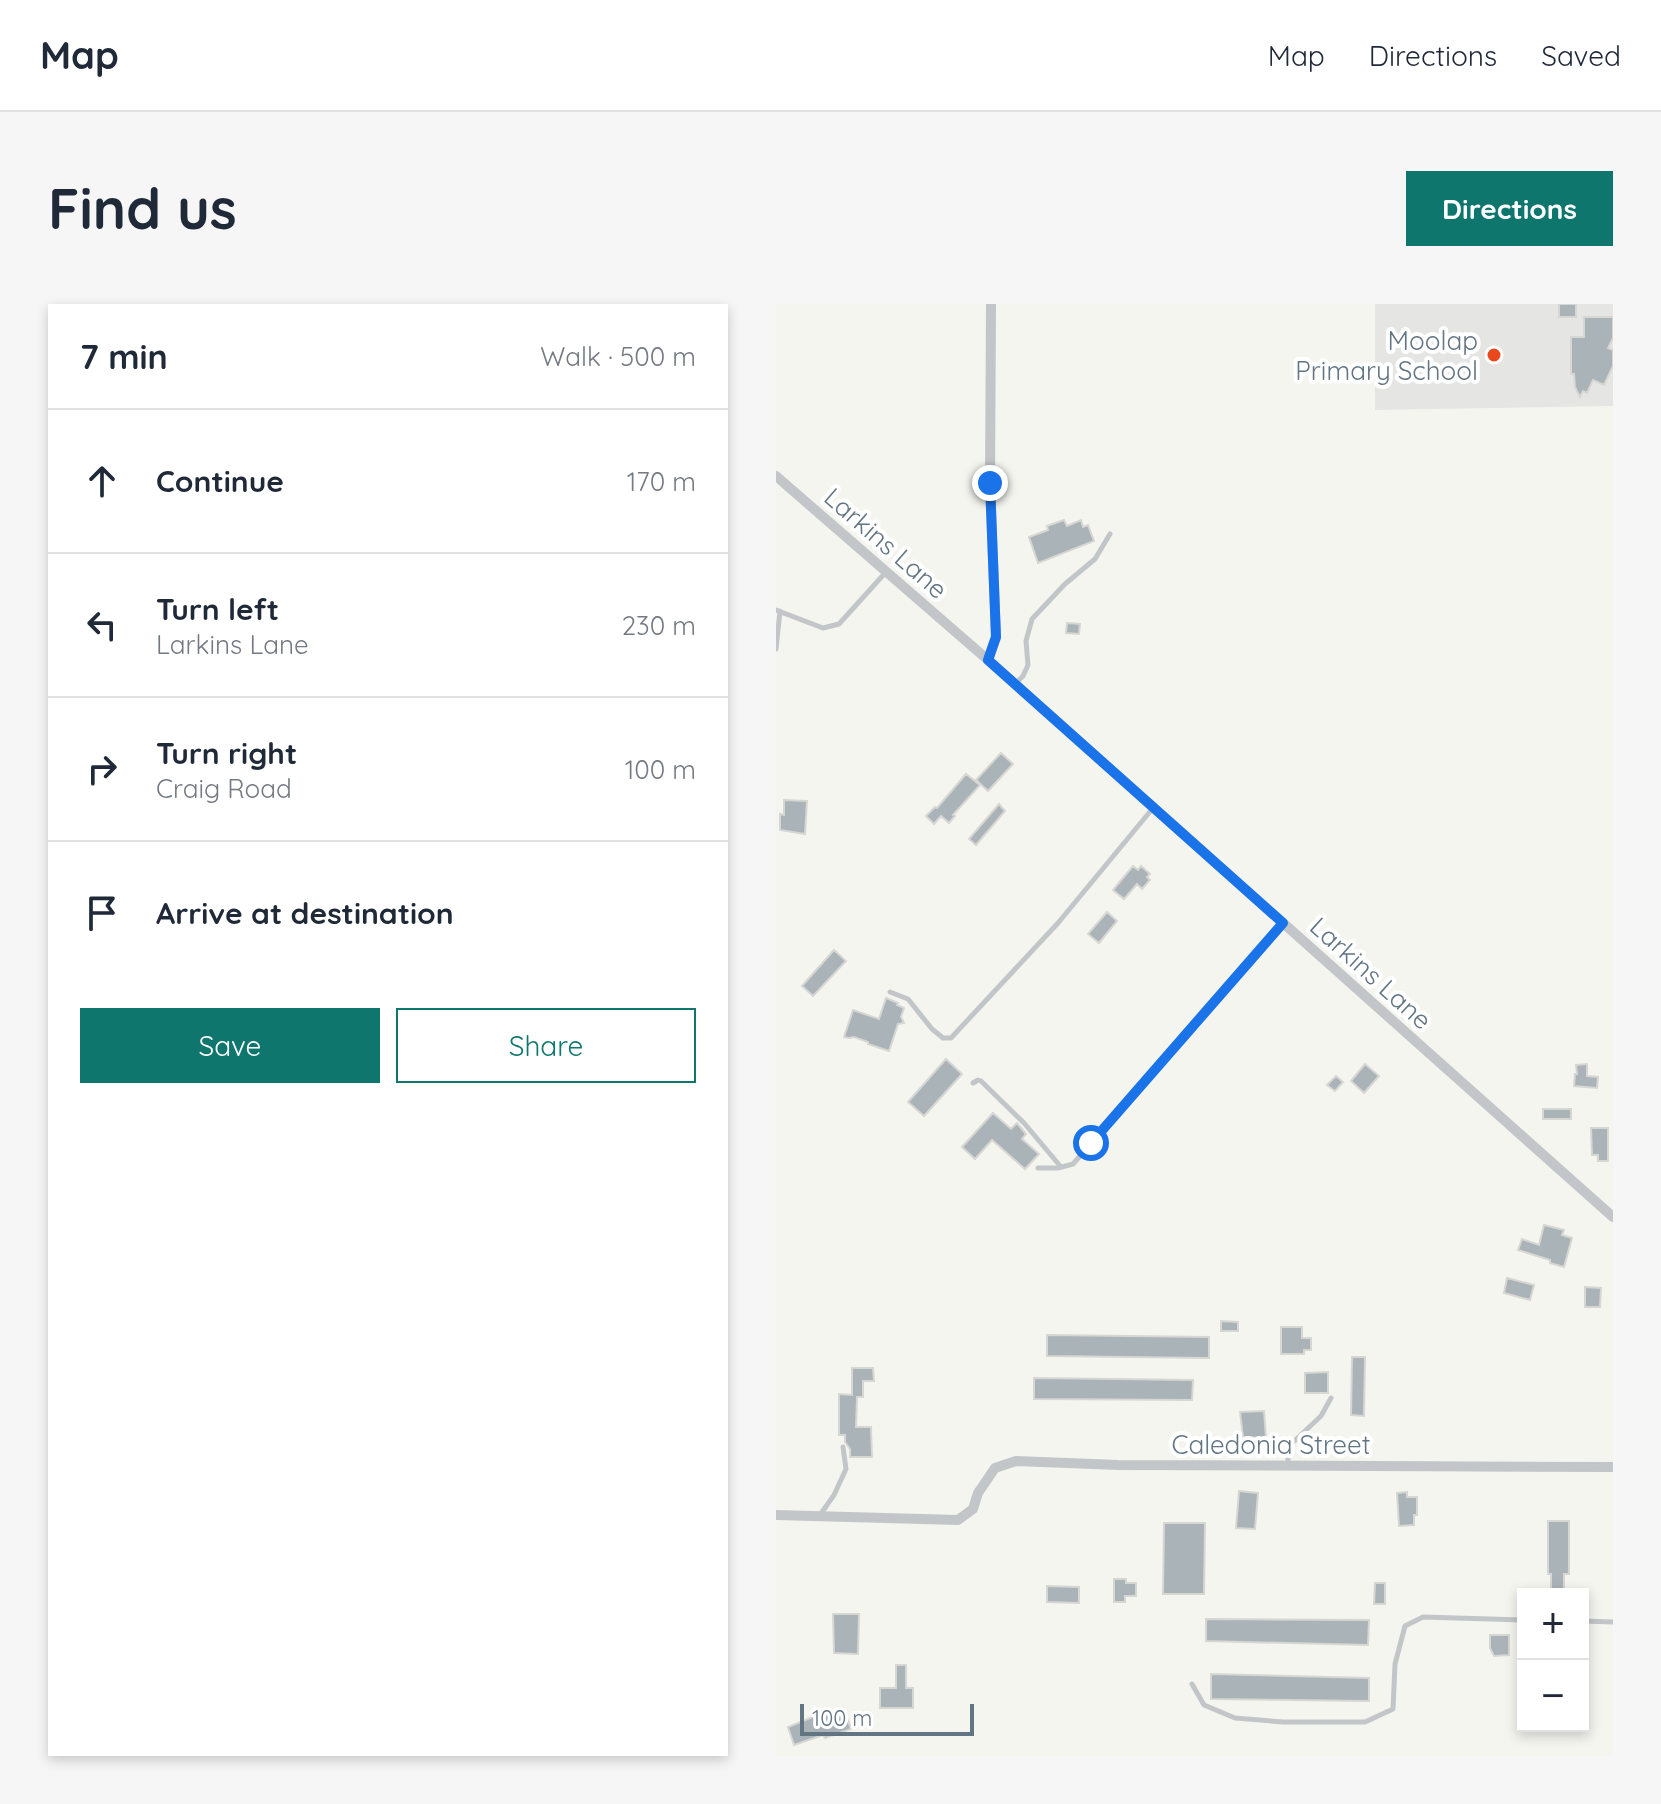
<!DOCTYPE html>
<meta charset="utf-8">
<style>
body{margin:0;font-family:Quicksand,sans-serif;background:#f6f6f7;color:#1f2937}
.controls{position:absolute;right:24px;bottom:24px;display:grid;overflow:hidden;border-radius:0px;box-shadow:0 4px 12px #0003}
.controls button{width:72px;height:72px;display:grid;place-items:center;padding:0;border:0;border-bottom:2px solid #e0e1e3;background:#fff;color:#1f2937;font:40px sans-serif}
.scale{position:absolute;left:24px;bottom:20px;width:174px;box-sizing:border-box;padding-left:8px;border:4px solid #627583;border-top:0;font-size:22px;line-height:28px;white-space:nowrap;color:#627583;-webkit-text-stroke:6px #fff;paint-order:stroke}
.stop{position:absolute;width:24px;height:24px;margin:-18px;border:6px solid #1a73e8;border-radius:50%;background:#fff}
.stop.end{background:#1a73e8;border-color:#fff;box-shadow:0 2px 8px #0008}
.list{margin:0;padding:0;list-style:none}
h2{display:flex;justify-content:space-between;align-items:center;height:104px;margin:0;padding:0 32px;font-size:34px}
h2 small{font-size:26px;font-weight:400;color:#747a83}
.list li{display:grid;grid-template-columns:52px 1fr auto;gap:24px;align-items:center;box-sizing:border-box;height:144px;padding:0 32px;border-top:2px solid #e0e1e3}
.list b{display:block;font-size:30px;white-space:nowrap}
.list p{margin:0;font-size:26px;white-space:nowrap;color:#747a83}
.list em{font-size:26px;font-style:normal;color:#747a83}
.actions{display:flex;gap:16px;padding:24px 32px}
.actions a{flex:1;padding:18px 0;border:2px solid #0f766e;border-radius:0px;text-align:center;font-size:28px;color:#0f766e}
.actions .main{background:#0f766e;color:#fff}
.icon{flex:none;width:44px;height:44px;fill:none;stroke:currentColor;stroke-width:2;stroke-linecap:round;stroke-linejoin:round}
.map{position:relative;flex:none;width:837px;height:1452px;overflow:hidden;border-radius:0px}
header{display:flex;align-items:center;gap:48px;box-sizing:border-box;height:112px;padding:0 40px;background:#fff;border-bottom:2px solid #e0e1e3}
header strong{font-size:38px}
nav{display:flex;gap:44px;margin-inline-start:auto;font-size:28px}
.intro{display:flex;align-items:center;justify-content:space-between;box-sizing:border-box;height:192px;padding:0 48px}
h1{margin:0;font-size:56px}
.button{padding:20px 36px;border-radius:0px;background:#0f766e;color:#fff;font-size:28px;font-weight:700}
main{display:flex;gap:48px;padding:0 48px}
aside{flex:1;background:#fff;border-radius:0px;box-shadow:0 4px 12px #0003}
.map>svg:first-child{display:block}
.built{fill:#e5e6e4}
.building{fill:#aab3b7;stroke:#d6d6d3;stroke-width:2}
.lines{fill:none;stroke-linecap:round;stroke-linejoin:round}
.lane{stroke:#c2c6c9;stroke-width:5}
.street{stroke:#c2c6c9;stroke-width:10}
.route{stroke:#1a73e8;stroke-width:10}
.poi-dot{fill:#e9481c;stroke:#fff;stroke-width:3}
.labels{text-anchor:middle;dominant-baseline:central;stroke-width:8;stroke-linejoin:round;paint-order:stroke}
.poi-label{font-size:26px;fill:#627583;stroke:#fff;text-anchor:end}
.street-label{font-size:26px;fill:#627583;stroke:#fff}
</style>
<header>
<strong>Map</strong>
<nav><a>Map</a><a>Directions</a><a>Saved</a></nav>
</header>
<div class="intro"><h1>Find us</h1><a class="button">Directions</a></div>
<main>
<aside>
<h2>7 min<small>Walk · 500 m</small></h2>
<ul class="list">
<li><svg class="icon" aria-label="ahead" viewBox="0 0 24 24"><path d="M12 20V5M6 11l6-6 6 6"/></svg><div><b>Continue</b></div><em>170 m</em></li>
<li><svg class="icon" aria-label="left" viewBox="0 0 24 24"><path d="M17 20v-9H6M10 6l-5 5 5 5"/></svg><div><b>Turn left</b><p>Larkins Lane</p></div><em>230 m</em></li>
<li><svg class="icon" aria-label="right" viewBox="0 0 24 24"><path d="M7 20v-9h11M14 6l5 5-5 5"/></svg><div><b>Turn right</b><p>Craig Road</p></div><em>100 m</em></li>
<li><svg class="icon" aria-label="arrive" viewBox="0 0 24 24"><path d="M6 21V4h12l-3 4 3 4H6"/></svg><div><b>Arrive at destination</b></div></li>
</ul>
<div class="actions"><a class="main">Save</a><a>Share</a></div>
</aside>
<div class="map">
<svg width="837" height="1452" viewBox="0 0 837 1452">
<rect width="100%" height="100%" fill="#f5f5f0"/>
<path class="built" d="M599,0H837V102L599,106Z"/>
<path class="building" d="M783,0H800V13H783Z
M808,13H837V34L832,44L837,46V62L828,81L817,76L811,89L807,87L804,93L799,83L798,70H795V33H808Z
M288,216L291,222L305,216L307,223L312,221L318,237L262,259L253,233L272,226L271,222Z
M291,319L304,320L303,330L290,329Z
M225,449L237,460L212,487L200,476Z
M190,470L204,481L177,511L179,512L173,519L165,512L158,520L150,512L159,503L161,504Z
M8,496L31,497L29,530L4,526V510L8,511Z
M223,500L229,507L200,541L193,535Z
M357,562L362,566L365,562L374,570L371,573L374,576L366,585L361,580L348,595L337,586Z
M331,608L341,617L323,639L312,630Z
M58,646L70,657L37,692L26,682Z
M110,694L122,699L121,701L128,704L125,713L128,719L122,720L113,747L92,740V738L78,733L73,734L68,733L77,706L103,715Z
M170,755L186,770L148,812L132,798Z
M589,760L603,772L588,789L575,777Z
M811,760V772L822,773L821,784L798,782L799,770H801L800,761Z
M560,772L567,778L559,787L551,781Z
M767,805H795V815H767Z
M217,809L235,825L241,819L250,830L246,835L263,850L249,865L216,836L199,855L186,843Z
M815,824H832V857H822V851H816Z
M768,921L788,926L786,931L796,934L788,963L774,959V956L742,946L746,935L763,941Z
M731,974L758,981L754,996L728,989Z
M809,983L825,984L824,1003H809Z
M445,1017L462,1018V1027H445Z
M505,1023H526V1034H535V1046H528V1050H505Z
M271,1031L433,1033V1054L271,1052Z
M576,1053H589L588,1112L575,1111Z
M76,1064H97L98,1077H87V1093H81L80,1123H95L96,1153H74V1145L69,1138V1131H63V1090L76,1091Z
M552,1068V1089H529V1069Z
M258,1074L417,1076L416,1096L258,1095Z
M488,1107L490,1134L467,1133L464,1108Z
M463,1187L482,1189L479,1225L460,1224Z
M631,1188V1193H641V1211H638V1221L623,1222L621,1189Z
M772,1217H793V1270H788V1290H775V1270H772Z
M388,1219H429L428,1290H387Z
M338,1275H350V1279H360V1292H349V1298H338Z
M599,1279H609V1300H598Z
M271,1282L303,1283V1299L271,1298Z
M57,1310H83L82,1350L58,1349Z
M430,1315L593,1316L592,1341L430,1337Z
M714,1331H733V1351L718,1352L714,1344Z
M120,1361H130V1384H137V1404H104V1384H120Z
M435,1370L593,1374V1397L435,1395Z
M58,1408L60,1414L70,1411L75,1425L49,1434L47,1431L18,1441L12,1423L44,1410L46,1412Z"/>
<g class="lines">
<path class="lane" d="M0,306L47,324L63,320L110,268
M0,345L4,307
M239,380L247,372L252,361L250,337L256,315L289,280L319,255L334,230
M114,688L132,695L156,725L167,734H175L282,619L377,504
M197,779L202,776L205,777L248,819L285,863
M262,864H282L297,860L507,619
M512,1160V1143L545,1112L555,1094
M44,1211L58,1191L70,1165L67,1143
M807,1317L837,1318
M416,1380L428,1401L459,1414L507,1418H589L617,1405L619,1360L629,1322L647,1313L747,1316"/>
<path class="street" d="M0,172L212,356L837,913
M212,356L220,333L214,179L215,0
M0,1211L182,1216L197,1205L202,1189L219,1164L240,1157L342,1161L837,1163"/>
</g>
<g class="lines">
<path class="route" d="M214,179L220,333L212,356L507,619L315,839"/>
</g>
<circle class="poi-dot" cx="718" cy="51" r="8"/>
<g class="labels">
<g class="poi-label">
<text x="702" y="36">Moolap<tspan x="702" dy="30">Primary School</tspan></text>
</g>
<g class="street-label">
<text transform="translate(110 239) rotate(41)">Larkins Lane</text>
<text transform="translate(595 669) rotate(42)">Larkins Lane</text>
<text x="495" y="1140">Caledonia Street</text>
</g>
</g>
</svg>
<div class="controls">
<button>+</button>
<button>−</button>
</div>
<div class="scale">100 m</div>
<div class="stop" style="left:315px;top:839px"></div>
<div class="stop end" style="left:214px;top:179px"></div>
</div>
</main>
